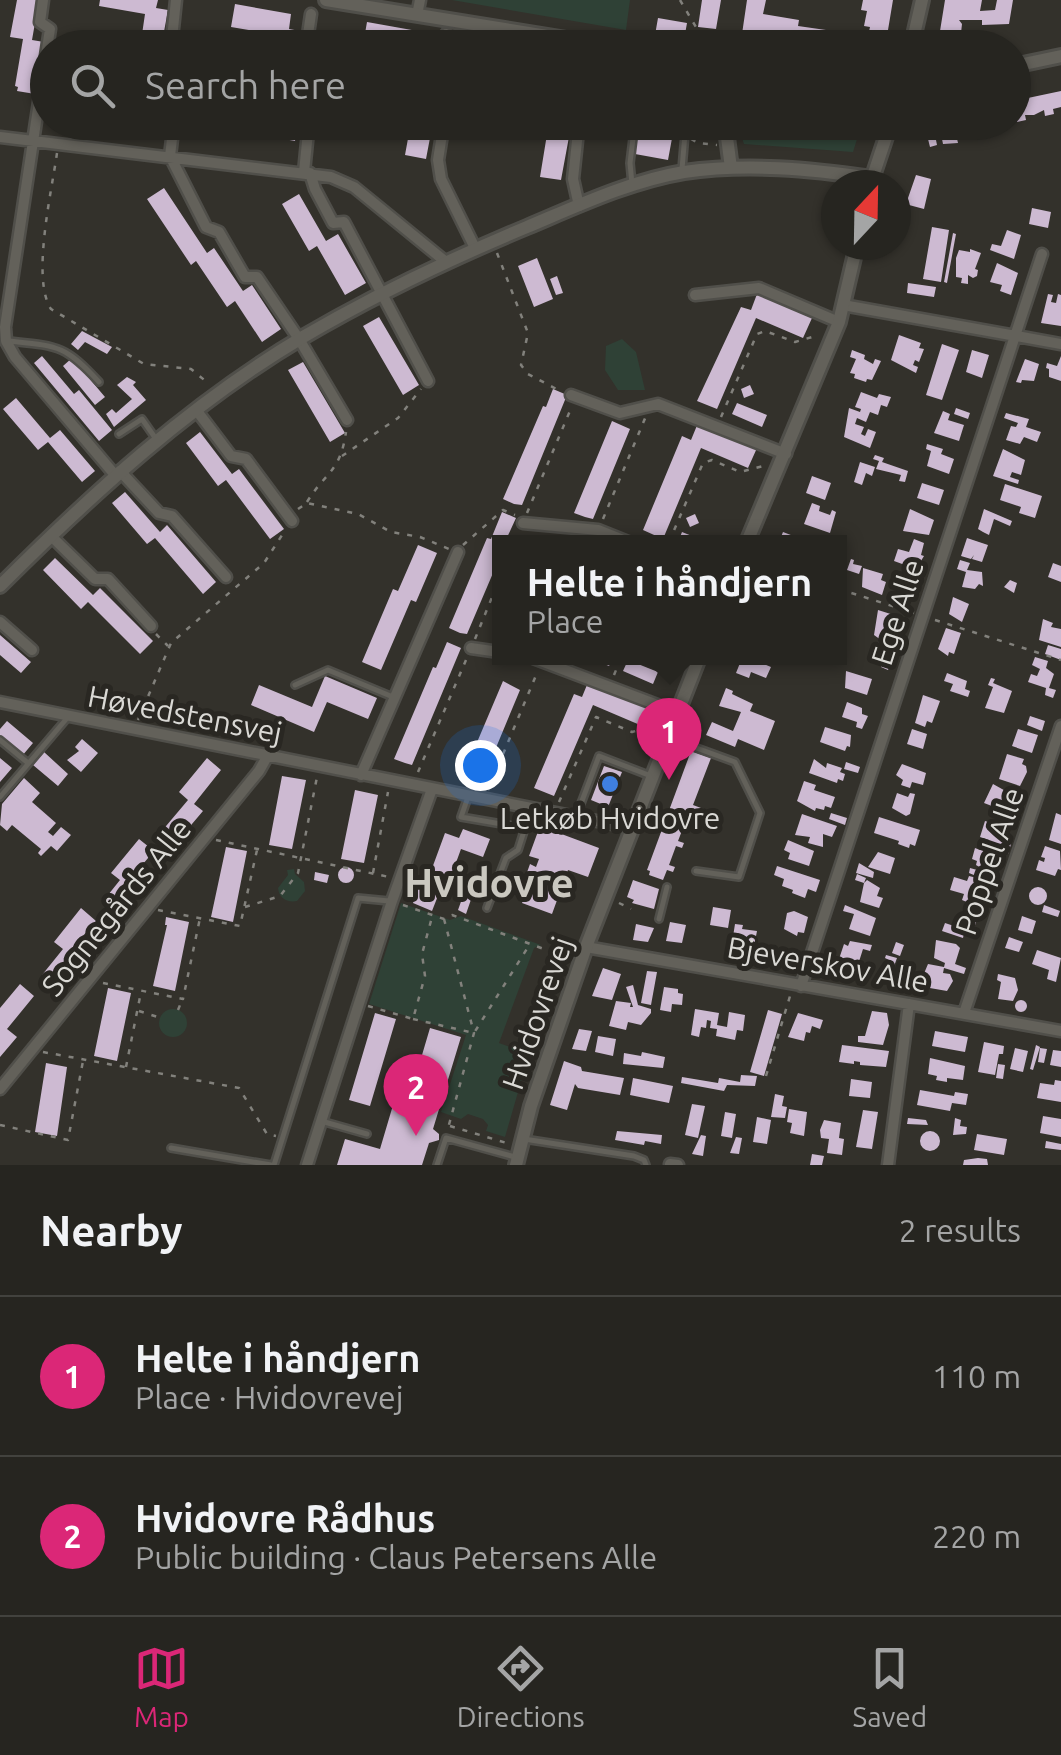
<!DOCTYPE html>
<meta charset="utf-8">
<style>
body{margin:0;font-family:Ubuntu,sans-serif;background:#32312d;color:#f1f3f6}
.compass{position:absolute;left:821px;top:170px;width:90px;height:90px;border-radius:50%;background:#262520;box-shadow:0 2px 8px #0004;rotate:22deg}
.you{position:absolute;left:480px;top:765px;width:35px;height:35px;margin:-25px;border:8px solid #fff;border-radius:50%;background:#1a73e8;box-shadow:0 0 0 15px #1a73e833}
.badge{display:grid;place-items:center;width:65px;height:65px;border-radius:50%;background:#db2777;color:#fff;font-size:32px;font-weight:700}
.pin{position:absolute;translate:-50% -82px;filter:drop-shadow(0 2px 5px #0008)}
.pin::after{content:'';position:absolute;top:52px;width:35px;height:30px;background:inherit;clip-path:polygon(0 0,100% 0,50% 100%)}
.popup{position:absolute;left:492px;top:535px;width:355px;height:130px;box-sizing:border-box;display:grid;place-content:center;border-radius:0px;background:#262520;filter:drop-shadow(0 2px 8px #0005);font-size:32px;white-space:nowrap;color:#a4a5a5}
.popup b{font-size:38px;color:#f1f3f6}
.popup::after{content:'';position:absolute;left:50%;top:100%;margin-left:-20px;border:20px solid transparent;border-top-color:#262520}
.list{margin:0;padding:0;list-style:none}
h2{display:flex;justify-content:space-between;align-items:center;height:130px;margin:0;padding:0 40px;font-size:42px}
h2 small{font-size:32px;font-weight:400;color:#a4a5a5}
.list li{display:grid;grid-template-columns:65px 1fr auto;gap:30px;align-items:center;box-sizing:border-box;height:160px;padding:0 40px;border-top:2px solid #42423e}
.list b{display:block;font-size:38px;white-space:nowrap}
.list p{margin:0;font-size:32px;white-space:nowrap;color:#a4a5a5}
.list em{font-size:32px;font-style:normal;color:#a4a5a5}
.icon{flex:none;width:55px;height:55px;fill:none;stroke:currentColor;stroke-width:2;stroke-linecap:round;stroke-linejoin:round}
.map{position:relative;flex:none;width:1061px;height:1165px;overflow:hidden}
.search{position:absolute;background:#262520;box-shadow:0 2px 8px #0004;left:30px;right:30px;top:30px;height:110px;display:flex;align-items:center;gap:25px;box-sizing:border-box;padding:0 35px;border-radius:55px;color:#a4a5a5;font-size:38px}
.sheet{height:450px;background:#262520}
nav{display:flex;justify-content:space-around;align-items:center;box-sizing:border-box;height:140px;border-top:2px solid #42423e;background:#262520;font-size:28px;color:#a4a5a5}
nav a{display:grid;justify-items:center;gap:5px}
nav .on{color:#db2777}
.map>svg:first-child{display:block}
.green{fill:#2f4136}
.building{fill:#cdbad2}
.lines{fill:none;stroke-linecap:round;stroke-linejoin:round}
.service-casing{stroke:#504f4a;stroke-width:10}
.minor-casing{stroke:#504f4a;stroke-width:15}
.tertiary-casing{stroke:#504f4a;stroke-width:18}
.path{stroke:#82817c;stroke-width:2.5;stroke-dasharray:5 8;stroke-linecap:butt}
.service{stroke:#63615a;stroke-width:5}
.minor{stroke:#63615a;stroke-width:10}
.tertiary{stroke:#63615a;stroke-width:12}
.shop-dot{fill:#3f7fe0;stroke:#292722;stroke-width:4}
.labels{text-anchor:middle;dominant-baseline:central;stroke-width:10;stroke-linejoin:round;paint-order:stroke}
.street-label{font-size:30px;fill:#dad9d5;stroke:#292722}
.poi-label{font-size:30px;fill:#dad9d5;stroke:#292722}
.district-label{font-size:40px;font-weight:bold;fill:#cac8c0;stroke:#292722}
</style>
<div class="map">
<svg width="1061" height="1165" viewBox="0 0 1061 1165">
<rect width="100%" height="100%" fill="#33312b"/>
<path class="green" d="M452,0H630L626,30Z
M737,123V122L862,123L853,152L744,144Z
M622,339L636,352L645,390H618L605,370L606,346Z
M294,869L295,874L304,882L305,891L297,901C287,903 279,898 278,888L288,875L287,870Z
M401,903L450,920L461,916L541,945L534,948L499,1043L529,1054L505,1137L486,1131L488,1125L483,1119L468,1114L461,1119L441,1112L466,1035L369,1004Z
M159 1023a14 14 0 1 1 28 0a14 14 0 1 1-28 0Z"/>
<path class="building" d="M17,0H39L32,40L44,42L35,94L17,91L18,87L15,86L23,39L10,37Z
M100,0H158L156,8L168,10L161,48H140L145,14L99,6Z
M702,0H721L716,29L698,27Z
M747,0H766L763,14L799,20L798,26L868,36L870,27L864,26L867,11L861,10L863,0H893L885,48H828L742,34Z
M945,0H982L980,11L995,10L997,0H1013L1009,24L982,25V20H959L962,24L961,33L940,31Z
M235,4L291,14L289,29L300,31L297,48H276L278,35L231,27Z
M658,18L687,23L684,40L655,35Z
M367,22L423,32L421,48L363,45Z
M1061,91V107L1053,109L1054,114L1045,116L1044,110L1034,115H1025L1026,120L1017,122L1014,101Z
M276,122H298L295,141L273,137Z
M411,122H433L426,159L405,155Z
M549,122L571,126L561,180L540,177Z
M640,122H675L668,160L635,154Z
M930,122L939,123L941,130H955L958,143L943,144L942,139L936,140L937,145L930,147L925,127L931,125Z
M916,175L931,179L924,209L909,205L908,198Z
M164,188L207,253L214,248L243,291L252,285L281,329L262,342L235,301L227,307L196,261L191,265L147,199Z
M299,194L326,241L338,234L366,283L345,295L317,246L309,251L282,204Z
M1032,208L1051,212L1048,228L1029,224Z
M932,227L949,230L941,282L923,279Z
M1007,230L1021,235L1014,259L990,250L992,244L1001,246Z
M953,233L956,234L947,283L944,282Z
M970,249L981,253L975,269L978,270L977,276L973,278L968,275V284L961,283L962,278L956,277V258L959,250L970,252Z
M537,258L553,299L534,307L518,266Z
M997,263L1018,273L1011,295L1000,291L1002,285L990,282Z
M557,276L563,293L556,295L550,279Z
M908,283L936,287L934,297L907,293Z
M757,294L812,318L803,338L756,318L717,409L697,401L741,307L751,310Z
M1048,294L1053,295L1051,302L1056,303L1058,294L1061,295V326L1041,323Z
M379,317L419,385L403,395L363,326Z
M82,331L112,347L107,354L85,342L78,350L71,344Z
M899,335L921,343L919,348L924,349L919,362L915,360L913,365L918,367L916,373L891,360Z
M942,344L959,350L942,400L926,395Z
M852,350L865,355L864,359L873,364L875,359L881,361L872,380L867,379L866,382L854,378L855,374L850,373L856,359L850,357Z
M972,350L989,355L982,378L966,372Z
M42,356L74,394L79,390L112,430L99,441L34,363Z
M1061,356V381L1049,377V369L1046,368L1047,363L1057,366Z
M72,358L105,397L95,405L63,366Z
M1025,359L1039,364L1034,381L1022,380L1021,383L1016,382Z
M303,362L345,433L330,442L288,370Z
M127,377L136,382L133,385L146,400L114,427L106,414L112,409L116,413L132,399L117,385Z
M750,385L754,394L744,398L741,389Z
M553,389L567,395L522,505L514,504L503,499L543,406L546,407Z
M861,392L877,398L879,394L891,397L887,407L881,405L878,415L870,412L866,422L857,418L855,424L864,427L861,434L865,436L868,429L876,432L870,448L844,437L849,408L860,412L861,409L855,407Z
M16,398L50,438L60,430L95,471L82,482L48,442L38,450L3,409Z
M737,403L767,415L762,427L732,414Z
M956,408L970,413L968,419L954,414Z
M943,411L950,414L948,420L964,425L959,441L934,433Z
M1006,413L1029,419L1026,427L1041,432L1037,442L1024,437L1020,444L1006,440L1011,426L1016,427L1018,423L1004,418Z
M612,421L630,429L593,519L585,517L574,513Z
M698,423L757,448L748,468L701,448L663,539L643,530L682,436L691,440Z
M200,432L232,474L239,469L284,529L270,539L226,480L218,486L186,443Z
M927,444L943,449L941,454L954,459L949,474L927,466L931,451L926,449Z
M1003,449L1025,460L1021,475L1012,472L1010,477L1019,480L1018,484L993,476Z
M875,455L884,458L882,462L908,471L905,482L899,481L901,475L876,469L879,461L873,459Z
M860,462L875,467L872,476L866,473L862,485L854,482Z
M812,476L831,483L825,500L806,493Z
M922,483L944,490L939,505L917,498Z
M1005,484L1042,496L1035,518L1019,513L1021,507L1000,500Z
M125,492L160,532L167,525L216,582L203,594L155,538L147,544L112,503Z
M812,503L820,506L819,511L830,515L832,510L836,512L830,533L804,524Z
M910,509L934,520L929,535L903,531Z
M984,509L1012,521L1010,526L994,519L989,535L983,532L978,529Z
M502,512L516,518L505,542H498L499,559L467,634L460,633L449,628L487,538L491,539Z
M695,514L699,523L690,527L686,518Z
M682,532L707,542H678Z
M783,532L809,542H779Z
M967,538L988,545L982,562L972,559L974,555L971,559L961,556Z
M914,539L924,543L921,555L924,556L916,569L894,561L898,549L909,552Z
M418,545L437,553L416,602L411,600L381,670L362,662L393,589L398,591Z
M55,558L93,595L100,588L153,641L140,654L88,602L81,609L43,570Z
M851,559L854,560L853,564L862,566L859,574L847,570Z
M960,560L970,563L967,570L982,572L983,586L979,584L975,589L962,587L966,572L957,569Z
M1053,563L1061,566V582L1048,577Z
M863,568L883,574L881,580L886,582L882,595L862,587Z
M1010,580L1017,583L1014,593L1004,587Z
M953,597L969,604L962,622L949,614Z
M878,610L897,616L889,636L883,634L881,640L874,635Z
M1043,619L1053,623L1051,627L1061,629V647L1039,640Z
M946,628L961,633L954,654L949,652L948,656L938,649Z
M0,635L31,662L21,673L0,655Z
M879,641L889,644L887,650L894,653L888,670L881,667L883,661L873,658Z
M447,642L461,648L412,765L405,763L394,759L433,667L436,668Z
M1048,645L1061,649V660L1045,654Z
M1035,657L1048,661L1046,668L1054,674L1049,688L1056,690L1053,698L1045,695L1046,688L1028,682L1031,674L1037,676L1040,669L1032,665Z
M589,658H613L609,666Z
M742,658H750L771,667L766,678L751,672L749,678L736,673Z
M628,660L658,672L653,684L623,671Z
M846,671L872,679L867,695L845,688Z
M947,673L967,681L965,689L970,691L968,697L950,691L953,684L944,681Z
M325,676L377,698L368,719L327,702L314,732L251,705L259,685L312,707Z
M991,678L995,679L993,683L1012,691L1004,713L985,708L993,687L988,685Z
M589,680L649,705L640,725L593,705L554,796L534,788L574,694L582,697Z
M503,681L520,690L483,779L475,778L464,773Z
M726,688L733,691L732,694L753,704L750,711L775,721L764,750L738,739L735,747L706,735L712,722L733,731L741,712L719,706Z
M923,695L940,701L932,723L927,721L925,727L915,723Z
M847,702L862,708V714L868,716L862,729L856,727L857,722L842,717Z
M1030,716L1045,721L1042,731L1027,725Z
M7,721L33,743L22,756L0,736V729Z
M825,727L851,735L850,747L847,746L845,751L820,742Z
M912,729L927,734L923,749L907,744Z
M1018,729L1038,735L1032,753L1012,746Z
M82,739L98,753L81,772L67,760L79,751L75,747Z
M691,751L711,758L693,805L709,811L707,817L691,812L688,814L684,824L690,826L688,830L683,828L678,841L684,843L682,848L676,846L669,865L675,867L673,872L667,870L663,880L649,875L650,871L647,870Z
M44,752L68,774L58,786L33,765Z
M1007,754L1024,759L1022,764L1026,766L1027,772L1020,786L999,779Z
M0,758L12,768L0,782Z
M207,758L221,770L194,804L203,811L175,844L161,832L188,800L179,792Z
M814,759L826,768L827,763L842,768L840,772L845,774L843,781L838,779L837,783L809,773Z
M846,762L860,767L858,773L844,769Z
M902,764L926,773L923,785L912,782L910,788L901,785L903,780L896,775Z
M604,766L622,772L608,807L591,800Z
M282,776L306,780L292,849L269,845Z
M24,778L40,793L32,802L56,823L48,832L53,836L61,827L71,835L57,851L51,846L41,856L38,853L41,849L12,825L7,831L0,825L2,804Z
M804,781L816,785L814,790L835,797L831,808L825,806L824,810L816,808L815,811L797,801Z
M993,784L1011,794L1005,811L984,803Z
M355,790L378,795L364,863L341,859Z
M897,793L908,797L910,793L915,794L910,814L906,816L892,808Z
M831,813L847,818L845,825L829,819Z
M1056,813L1061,815V844L1049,840Z
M802,814L837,826L832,837L823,834V847L808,843L810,837L795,835Z
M879,817L920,830L915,846L910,844L909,848L898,844L899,841L874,833Z
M985,821L1007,828L1003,842L1011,844L1008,854L999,851L1001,844L988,843L989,840L980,837Z
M540,826L599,848L588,877L568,870L552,914L522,903L527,891L521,889L530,864L536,867L539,859L529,856Z
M463,829L490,839L483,857L461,849L446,890L441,888L432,911L413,903L421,880L427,882L445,833L459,838Z
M139,839L154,851L126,884L136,892L119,912L104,900L120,880L111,873Z
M788,840L814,851L809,866L788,859L790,853L784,850Z
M982,846L992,850L991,854L998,858L994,870L981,868L976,865L977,861L972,859L975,848L980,850Z
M1045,846L1060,851L1061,870L1058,869L1055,876L1036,870L1039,860L1044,862L1045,858L1041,857Z
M226,847L247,851L233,922L211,917Z
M878,852L895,858L890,874L868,867Z
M859,863L874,872L873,878L856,873Z
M777,866L820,880L816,892L808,889L805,898L792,893L793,890L782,886L784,879L774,875Z
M338 875a8 8 0 1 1 16 0a8 8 0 1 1-16 0Z
M970,868L988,873L986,880L969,873Z
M315,872L329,875L327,883L314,880Z
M857,874L866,878L864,883L867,880L880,888L877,896L883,898L879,908L860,902L864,883L855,880Z
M969,876L977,878L974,885L987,890L982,907H976L980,909L979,912L967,908L969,903L962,900L964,894L950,890L954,877L967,881Z
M633,880L659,889L654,909L632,903L634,900L627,897Z
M468,882L476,885L466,914L458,910Z
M1029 896a9 9 0 1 1 18 0a9 9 0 1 1-18 0Z
M845,905L876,918L870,936L849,929L854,914L843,911Z
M1044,905L1060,911L1058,917L1042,912Z
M713,907L731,910L728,928L710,925Z
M81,908L96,921L68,953L78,961L57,987L42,975L63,949L54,942Z
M794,911L808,917L804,933L798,932L797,936L784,929L787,913Z
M962,913L977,918L972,936L964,933L963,938L942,931L945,923L957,927Z
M1022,916L1036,921L1032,934L1018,930Z
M166,917L189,922L175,991L153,986L167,925H165Z
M670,922L686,925L682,943L666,941Z
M636,924L654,928L648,942L633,940Z
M735,924L743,925L742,929L757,931L752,957L735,951L736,943H732Z
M1009,937L1023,942L1019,952L1005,948Z
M936,940L956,944L960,948L955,964L966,968L964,974L944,968L943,973L950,974L953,981L947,991L924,987L920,983L928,964L944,967L945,963L934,958Z
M850,941L872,945L870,951L863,949L856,971L837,965L844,944L848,946Z
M896,942L904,945L900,956L892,953Z
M1037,950L1061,958L1056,982L1047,979L1049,970L1032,964Z
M886,955L897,958L893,969L887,967L889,960L885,958Z
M603,968L621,974L612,1000L592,996Z
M647,971L657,972L651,1005L641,1003Z
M998,974L1015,978L1018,990L1013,1001L998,999L1001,982L997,980Z
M894,977L901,978L899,991L892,990Z
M20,984L34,996L7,1029L17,1037L0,1057V1008Z
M633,985L638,1005L651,1009V1013L641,1025L628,1022L626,1030L609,1026L616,1001L631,1003L630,1007H633L626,987Z
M664,987L678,989V993L683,994L682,1005L672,1004L671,1012L660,1010Z
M108,988L131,993L117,1061L94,1056Z
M1015 1006a6 6 0 1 1 12 0a6 6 0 1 1-12 0Z
M695,1009L719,1013L717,1025L727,1027L729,1012L745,1015L743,1031L737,1030L735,1040L716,1036L717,1029L710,1028L711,1021L707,1020L706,1028L701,1027L699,1037L691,1035Z
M768,1010L782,1014L764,1076L750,1072Z
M872,1011L887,1013L889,1025L883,1045L858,1042V1036H865Z
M375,1013L396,1019L370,1106L349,1100Z
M798,1013L823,1020L820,1029L812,1026L810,1033L806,1032L804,1041L788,1037Z
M430,1028L461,1037L433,1129L439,1134V1140L429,1143L422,1165H337L345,1139L380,1149L396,1095L409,1099Z
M579,1029L592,1031L586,1051L572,1049Z
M935,1031L968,1037L965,1052L932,1046Z
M598,1036L616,1039L613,1056L595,1052Z
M984,1042L1004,1046L1003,1054H999L995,1075L978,1072Z
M842,1045L889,1051L886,1067L860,1065V1062L854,1061V1064L839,1062Z
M1036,1045L1040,1047L1033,1070L1030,1069Z
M1015,1048L1028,1051L1023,1072L1010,1069Z
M1040,1048L1047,1049L1044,1063L1038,1062Z
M1053,1050L1061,1051V1067L1050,1065Z
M642,1052L665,1057L663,1068L623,1064L624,1053L641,1056Z
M930,1058L965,1066L963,1080L947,1078V1082L936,1080L937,1076L928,1074Z
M564,1061L581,1067L582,1071L624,1078L620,1095L578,1088L575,1084L567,1110L550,1105Z
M46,1063L67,1067L57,1136L35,1132Z
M998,1064L1005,1065L1003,1079L996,1078Z
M741,1075L757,1076L755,1086L727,1085L724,1091L681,1083L682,1077L718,1083L719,1078L740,1082Z
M633,1078L673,1086L669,1103L630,1095Z
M851,1079L872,1082L870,1098L849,1096Z
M1055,1080L1061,1081V1102L1037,1098L1040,1083L1054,1085Z
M920,1090L954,1096L955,1092L968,1094L966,1105L952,1103L950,1111L917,1105Z
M775,1094L784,1096L782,1106L787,1107L785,1118L771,1117Z
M692,1104L705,1106L698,1138L685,1135Z
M789,1109L807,1112L804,1136L790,1133L792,1123L787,1122Z
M863,1110L878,1112L872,1149L856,1147Z
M725,1112L736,1114L732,1138L721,1136Z
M1043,1116L1061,1119V1137L1040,1133Z
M757,1117L771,1120L767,1144L753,1142Z
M908,1118L926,1120L928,1125L907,1124Z
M955,1118L961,1120L960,1126L967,1127L966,1134L953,1135Z
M824,1120L841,1123L839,1138L844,1139L842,1155L827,1153L829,1139L821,1138L820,1130Z
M617,1131L662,1135L661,1144L645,1141L644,1145L615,1140Z
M920 1141a10 10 0 1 1 20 0a10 10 0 1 1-20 0Z
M977,1134L1007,1139L1004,1155L974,1150Z
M701,1135L706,1136L703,1156L692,1154Z
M736,1137L742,1138L739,1154L730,1153Z
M1046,1141L1061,1144V1150L1045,1148Z
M812,1154L824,1156L822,1165H810Z
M978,1158L987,1159L988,1165H963L964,1160Z"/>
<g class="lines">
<defs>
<path id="service" d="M616,125L617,122
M682,169L686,122
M632,184L630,163L635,122
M9,341C58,346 65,345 99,382
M119,434L142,419L156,439
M295,685L328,670L393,697
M669,738L735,762L760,813L739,877L696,871
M0,740L28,763
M0,797L68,717
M468,797L461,817L525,828
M577,814L599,756L651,776
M487,908L506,858L518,850L525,828L537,809
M659,919L667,887
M321,1121L367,1134
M524,1139L634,1156L644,1160L646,1165
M171,1148L271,1165
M274,1165L358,898L389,901
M437,1165L446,1138L515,1157"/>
<path id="minor" d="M43,0L40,22L50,29L5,327L6,341L15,357L115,475
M417,15L420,0
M171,48L176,0
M306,48L311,14
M444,48L446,34
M174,122L170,156L206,227L219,232L245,277H257L299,339L347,420
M444,122L438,160L441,179L475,248
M579,122L573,179L579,206
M0,137L331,177L354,187L446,262
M304,172L309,122
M310,173L315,189L333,223L344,222L428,381
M695,295L759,288L839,322
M843,305L1061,344
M571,395L620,413L658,404L786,454
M197,411L231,456L246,459L292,521
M120,471L159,513L172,516L226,577
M523,523L598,530L628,542
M51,536L95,579H108L151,626
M0,622L32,650
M471,648L499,652
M533,658L676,712
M0,702L632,828
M361,775L458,552
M586,947L1061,1031
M801,986L1042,254
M964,1013L1061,726
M0,1089L259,771L268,755
M670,1164L678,1165
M307,1165L392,901L432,789
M888,1165L909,1004"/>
<path id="tertiary" d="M326,0L621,48
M911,48L922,0
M1014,66L1061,56
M725,122L731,168
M871,182L891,122
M747,542L839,322L857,245
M0,586C92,494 190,404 303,337C375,295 450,259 527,227C577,206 630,181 684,172C747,163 810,169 872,178
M516,1165L531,1106L586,947L699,658"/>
</defs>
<use href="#service" class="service-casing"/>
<use href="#minor" class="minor-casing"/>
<use href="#tertiary" class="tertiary-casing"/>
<path class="path" d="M680,0L700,34L701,48
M691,139L698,143L717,145
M57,153C52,190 31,279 51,309L144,364L191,369L208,383
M497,253L528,333L521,365L528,374L560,391
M721,417L757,334L765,331L795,342L819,335
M342,456L398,418L421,389
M307,502C326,471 340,473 346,432
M298,509L307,503L358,514L391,532L420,537L449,549
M527,513L572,406
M603,519L646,416
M669,542L703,463L712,460L740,472L767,465
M463,545L503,510L515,515
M839,589L914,613
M935,620L1061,660
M156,634L168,646
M475,639L499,580
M614,675L621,658
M138,720L171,643L264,563L286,529
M418,772L466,660
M488,790L537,673
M559,802L596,717L632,732L661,724
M216,840L389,877
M373,873L388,792
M619,903L631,909
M403,905L444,919L452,915L568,958
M245,907L280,896L298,873L317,777
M158,910L240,926L257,850
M444,919L474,1033L447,1132
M103,983L183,999L200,918
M368,1006L413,1019L425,976L422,954L432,917
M178,1010L182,1000
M139,1011L161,1018
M413,1019L474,1033L530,944
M43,1052L239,1088L267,1134L276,1136
M126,1067L141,992
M766,1076L790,996
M0,1125L68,1140L83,1061
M450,1126L510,1144"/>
<use href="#service" class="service"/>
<use href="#minor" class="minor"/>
<use href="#tertiary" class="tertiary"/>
</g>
<circle class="shop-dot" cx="610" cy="784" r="10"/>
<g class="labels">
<g class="street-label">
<text transform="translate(897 612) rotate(-72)">Ege Alle</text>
<text transform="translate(185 714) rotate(11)">Høvedstensvej</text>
<text transform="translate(989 861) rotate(-71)">Poppel Alle</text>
<text transform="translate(116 907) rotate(-51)">Sognegårds Alle</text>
<text transform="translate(828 964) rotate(10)">Bjeverskov Alle</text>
<text transform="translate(537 1013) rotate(-71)">Hvidovrevej</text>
</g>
<g class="poi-label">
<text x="610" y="818">Letkøb Hvidovre</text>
</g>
<g class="district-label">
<text x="489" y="882">Hvidovre</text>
</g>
</g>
</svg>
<svg class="compass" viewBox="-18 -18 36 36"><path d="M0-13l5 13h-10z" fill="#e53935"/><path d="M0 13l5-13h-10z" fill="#a4a5a5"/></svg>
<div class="you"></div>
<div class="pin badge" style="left:669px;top:780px">1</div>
<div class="popup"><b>Helte i håndjern</b>Place</div>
<div class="pin badge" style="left:416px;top:1136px">2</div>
<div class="search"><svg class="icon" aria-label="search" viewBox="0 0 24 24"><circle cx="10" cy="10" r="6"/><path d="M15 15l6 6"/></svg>Search here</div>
</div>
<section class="sheet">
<h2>Nearby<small>2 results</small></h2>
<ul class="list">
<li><span class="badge">1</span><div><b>Helte i håndjern</b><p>Place · Hvidovrevej</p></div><em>110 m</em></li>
<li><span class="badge">2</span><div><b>Hvidovre Rådhus</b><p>Public building · Claus Petersens Alle</p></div><em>220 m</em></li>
</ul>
</section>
<nav>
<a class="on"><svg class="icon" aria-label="map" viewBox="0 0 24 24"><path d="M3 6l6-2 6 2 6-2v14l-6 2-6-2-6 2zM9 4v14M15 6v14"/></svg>Map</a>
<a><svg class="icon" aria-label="directions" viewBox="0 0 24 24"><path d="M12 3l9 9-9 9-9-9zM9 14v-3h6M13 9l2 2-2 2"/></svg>Directions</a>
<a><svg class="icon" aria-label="saved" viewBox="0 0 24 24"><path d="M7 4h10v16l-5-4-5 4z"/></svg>Saved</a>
</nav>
